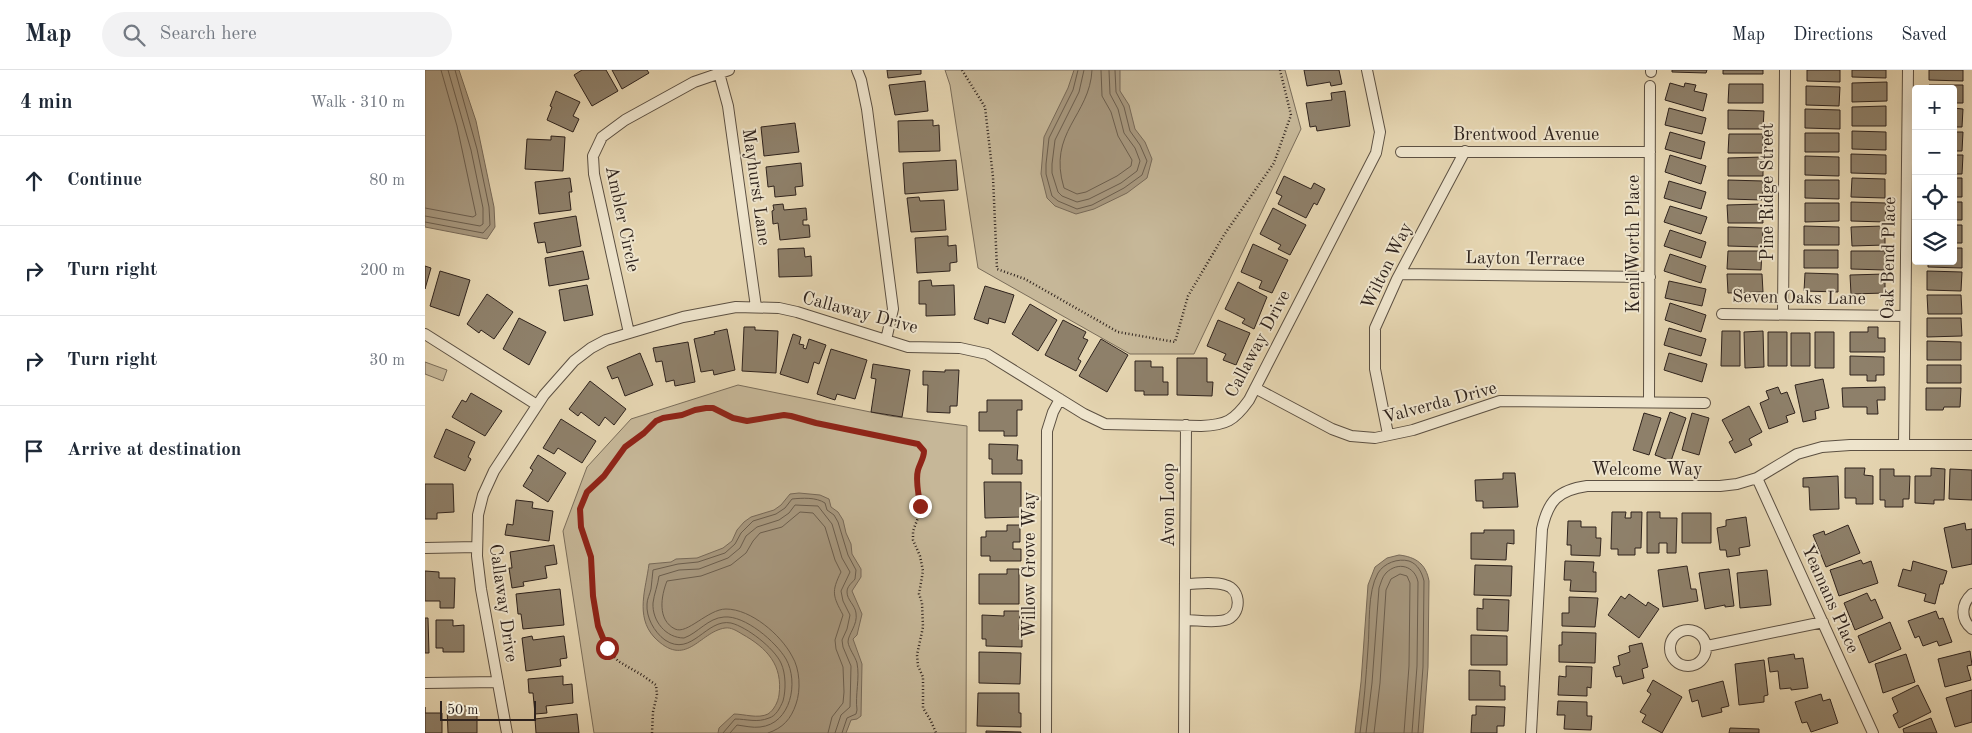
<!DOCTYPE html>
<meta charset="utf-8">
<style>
body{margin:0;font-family:"Old Standard TT",serif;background:#f2f2f3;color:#1f2937}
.controls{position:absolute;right:15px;top:15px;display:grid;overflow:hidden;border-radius:5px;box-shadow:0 5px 20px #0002}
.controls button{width:45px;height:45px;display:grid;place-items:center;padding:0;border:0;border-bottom:1px solid #e0e1e3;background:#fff;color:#1f2937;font:25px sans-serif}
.scale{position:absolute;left:15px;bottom:12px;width:96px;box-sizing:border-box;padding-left:5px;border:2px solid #2f231d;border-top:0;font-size:14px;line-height:18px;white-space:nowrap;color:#2f231d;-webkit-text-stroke:4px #eee4cc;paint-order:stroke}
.stop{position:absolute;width:15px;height:15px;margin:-11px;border:4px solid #8f2418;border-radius:50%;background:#fff}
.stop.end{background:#8f2418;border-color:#fff;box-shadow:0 1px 5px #0008}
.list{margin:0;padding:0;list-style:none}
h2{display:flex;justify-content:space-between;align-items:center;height:65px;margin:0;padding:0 20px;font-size:21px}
h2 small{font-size:16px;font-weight:400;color:#747a83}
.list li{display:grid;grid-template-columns:32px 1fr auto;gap:15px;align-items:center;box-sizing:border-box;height:90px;padding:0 20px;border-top:1px solid #e0e1e3}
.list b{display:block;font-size:19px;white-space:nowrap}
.list em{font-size:16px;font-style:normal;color:#747a83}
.icon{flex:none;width:28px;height:28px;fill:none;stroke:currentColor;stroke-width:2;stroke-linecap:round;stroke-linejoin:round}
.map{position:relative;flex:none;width:1547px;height:663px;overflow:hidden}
header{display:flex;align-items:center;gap:30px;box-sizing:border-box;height:70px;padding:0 25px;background:#fff;border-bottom:1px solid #e0e1e3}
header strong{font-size:24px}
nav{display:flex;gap:28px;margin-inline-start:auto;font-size:18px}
.search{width:350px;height:45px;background:#f2f2f3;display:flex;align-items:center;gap:12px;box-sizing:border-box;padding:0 18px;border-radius:28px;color:#747a83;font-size:19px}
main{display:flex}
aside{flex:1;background:#fff}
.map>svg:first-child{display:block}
.green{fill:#c6b798;stroke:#7a6d5a}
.water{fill:#a7987f;stroke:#776958}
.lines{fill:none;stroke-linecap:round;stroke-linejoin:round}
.shore{stroke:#6b5e4e;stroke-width:1}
.building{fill:#8e806a;stroke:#2f231d}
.minor-casing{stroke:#5c5042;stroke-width:12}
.path{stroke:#2f231d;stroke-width:2.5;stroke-dasharray:1 2.5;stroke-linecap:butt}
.minor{stroke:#eee4cc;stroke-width:10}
.route{stroke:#8f2418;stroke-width:6}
.labels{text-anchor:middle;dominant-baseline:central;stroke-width:4;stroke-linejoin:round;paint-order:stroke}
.street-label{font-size:18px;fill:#2f231d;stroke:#eee4cc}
</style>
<header>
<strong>Map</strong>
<div class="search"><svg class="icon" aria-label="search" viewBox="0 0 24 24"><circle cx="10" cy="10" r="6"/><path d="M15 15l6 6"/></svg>Search here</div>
<nav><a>Map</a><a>Directions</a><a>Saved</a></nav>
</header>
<main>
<aside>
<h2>4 min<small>Walk · 310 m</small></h2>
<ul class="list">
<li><svg class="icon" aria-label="ahead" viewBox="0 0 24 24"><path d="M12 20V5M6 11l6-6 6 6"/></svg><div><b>Continue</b></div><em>80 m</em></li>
<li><svg class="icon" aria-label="right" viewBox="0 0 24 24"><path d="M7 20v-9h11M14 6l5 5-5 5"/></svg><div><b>Turn right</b></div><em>200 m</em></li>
<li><svg class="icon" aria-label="right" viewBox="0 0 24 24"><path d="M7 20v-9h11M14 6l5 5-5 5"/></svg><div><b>Turn right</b></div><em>30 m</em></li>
<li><svg class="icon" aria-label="arrive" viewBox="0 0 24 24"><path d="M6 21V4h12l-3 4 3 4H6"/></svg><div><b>Arrive at destination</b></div></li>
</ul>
</aside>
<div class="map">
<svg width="1547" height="663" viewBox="0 0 1547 663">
<rect width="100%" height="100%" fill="#e5d5b1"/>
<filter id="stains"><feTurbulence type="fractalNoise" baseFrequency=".004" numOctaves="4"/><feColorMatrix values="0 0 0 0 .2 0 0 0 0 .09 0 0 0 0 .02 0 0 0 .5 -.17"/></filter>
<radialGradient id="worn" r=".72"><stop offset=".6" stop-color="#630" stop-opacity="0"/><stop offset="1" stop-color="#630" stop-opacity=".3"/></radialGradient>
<path class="green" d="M520,0H860L876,59L769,284H705L553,198L525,15Z
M0,292L22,300L18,311L0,304Z
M313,315L465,346L542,356L541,663H169L138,461L162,397L206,349Z"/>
<path class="water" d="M0,0H34L51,51L69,137L70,157L62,169L0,157Z
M649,0H695V21L704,35L710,59L720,72L727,89L722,108L702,123L669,139L651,144L630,136L622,128L616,104L619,67L643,18Z
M374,423L395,425L404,429L406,437L413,442L418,450L421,463L426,474L427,484L436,499V507L427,521L437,544L432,565L428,569L437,594L436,646L432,649L426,650L421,663H293L294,658L309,644C319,644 333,649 343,644C349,640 353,632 354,625C358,595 342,578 317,564C312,561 306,557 300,558C274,562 261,600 229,567C210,546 221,518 224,494L246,492L251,489L272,488L298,478L307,471L312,460L319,452L326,447L349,440L356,435L365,424Z
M974,485C991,487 1001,494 1004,511L1003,597L998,663H930L936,612L943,515L950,497L962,488Z"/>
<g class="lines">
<path class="shore" d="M653,0L648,20L624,68L621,94V104L627,126L633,131L652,139L667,135L699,118L717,105L722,91L715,75L705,61L699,37L691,22L690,0
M659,0L654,22L630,70L627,94V103L633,122L637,126L652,132L664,129L696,113L712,101L715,91L710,78L699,63L693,39L685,24L684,0
M667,0C665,46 622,62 639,118L652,124L661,122L692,106L706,96L707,90L693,66L686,42L677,26L676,0
M0,138L48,147L51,145L32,56L16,0
M0,146L55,156L58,154V138L46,80L23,0
M0,152L58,163L65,155L64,137L52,79L30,0
M298,663L310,649C322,649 332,653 344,648C351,646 355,638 358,631C361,620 361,604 356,593C349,578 322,557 306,553C281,548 267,588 240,570C229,562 221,547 222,534C222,529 225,524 226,519C227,513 227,506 228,500L253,494L273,492L300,483L310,474L316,463L328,451L351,444L360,438L367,429C377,428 391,427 400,433L402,440L409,445L413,452L423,485L431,500L430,509C427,513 422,516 422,522C422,530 430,535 431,543C433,555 423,564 423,572C424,579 430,586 432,593C435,608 430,625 432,640L431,644L422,648L417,663
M305,663L312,655C320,656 328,658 335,657C366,654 374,612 361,589C351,572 320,545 299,547C283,548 273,563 259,568C241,568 227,551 228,533C229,524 233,515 234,506L254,500L274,499L303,488L315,478L321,466L332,457L354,450L364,443L370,435L393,436L407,454L417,488L425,502L416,521L418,531L425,545L422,559L417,570L418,577L426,596L425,637L416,645L410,663
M343,663C358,658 366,649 371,634C376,620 375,599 367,586C356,565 326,539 301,539C283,539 262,565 250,559C232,550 236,526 242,511L276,506L306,495L321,483L328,471L335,463L357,457L375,442L388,443L400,457L410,490L416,502C406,522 408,526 418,545L410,570L411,579L418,597L419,622L418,633L407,647L403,663
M935,663C939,635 941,607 943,578C945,556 942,522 953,503C959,493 973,488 984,491C993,494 997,503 999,511L998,597L993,663
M941,663L947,613L954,518C956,513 957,507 961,503C973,491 990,496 993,512L992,596L987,663
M949,663L955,613L961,520L966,509L975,504L982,506L985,513L984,596L979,663"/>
</g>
<path class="building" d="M157,0H181L193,21L167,36L149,5Z
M187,0H222L224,3L197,19Z
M462,0H496V4L463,8Z
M879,0H914L917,14L906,16L905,12L882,16Z
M1247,0H1282L1281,3L1247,2Z
M1298,0H1338V4H1298Z
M1382,0H1415V12L1382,11Z
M1427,0H1461V8L1427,7Z
M1504,0H1538V11L1504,10Z
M500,11L503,41L470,45L464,15Z
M1462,12V31L1427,32V13Z
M1245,13L1259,17L1260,13L1271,15L1269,21L1282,24L1278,41L1240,30Z
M1304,14H1338V33H1303Z
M1504,15H1538V33H1528V19H1504Z
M1381,16L1415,17L1414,36L1381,35Z
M131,21L155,32L148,46L154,49L148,62L122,50L127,37L125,36Z
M920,21L925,56L892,61L891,56L885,57L881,33L907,30L906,23Z
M1461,36V56H1427V37Z
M1244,38L1281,48L1277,64L1240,55Z
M1528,38L1538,39L1537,57H1528Z
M1380,39L1415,40V59L1380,58Z
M1303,40L1339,41L1338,59H1303Z
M508,50V56L514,55L515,81L474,82L473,51Z
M370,53L374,82L339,86L336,57Z
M1427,61L1461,62V80L1427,79Z
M1245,62L1280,72L1276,89L1240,79Z
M1528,62H1538L1537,81H1528Z
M1380,63H1414V82H1380Z
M1304,64H1338V83H1303Z
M126,66L140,67L138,101L100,99L102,69L126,70Z
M1426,84L1461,85V104L1426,103Z
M1245,85L1281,96L1276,114L1240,102Z
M1528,85H1538L1537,104H1528Z
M1380,86L1414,87V106L1380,105Z
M1338,87V106H1303V88Z
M531,90L533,120L480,124L478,93Z
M376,93L378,116L370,117L371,125L350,127L349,116L343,117L341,97Z
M859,106L886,119L889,113L900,119L892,135L889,133L881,148L853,134L857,126L851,123Z
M145,108L147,122H144L146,140L114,144L110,112Z
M1427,108L1460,109V128L1426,127Z
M1528,108H1537V127H1528Z
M1303,110L1338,111L1337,130L1303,129Z
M1380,110H1414V129L1380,128Z
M1244,111L1281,122L1276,139L1239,128Z
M494,127L495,131L519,130L521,160L486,162L482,128Z
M1426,132L1461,133L1460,152L1426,151Z
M1528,132H1537V150H1528Z
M1380,133H1414V151L1380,152Z
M358,134L359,140L381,138L382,150H378V155H384L385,167L355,170L353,153L348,154L347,141L349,140L348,135Z
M1337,134L1338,153H1303L1302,135Z
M1245,136L1282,147L1276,164L1239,152Z
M848,138L881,155L865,185L853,179L856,175L835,164Z
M151,146L156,176L122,183L120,172L113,173L109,153Z
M1528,155H1537V173H1528Z
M1379,156L1414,157V175H1379Z
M1460,156V175L1427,176L1426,157Z
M1303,157L1338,158L1337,177L1303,176Z
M1245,160L1281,172L1276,188L1239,176Z
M523,166V176L531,175L532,192L525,193V201L492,203L490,168Z
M828,174L863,190L847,223L834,218L837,211L816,202Z
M379,178L380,187L386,186L387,206L354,207L353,179Z
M1528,178H1537V198L1503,197V191H1528Z
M1379,180H1413V198H1379Z
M158,181L164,209L124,216L120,188Z
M1303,181H1337L1336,200L1302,199Z
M1426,181H1460V200L1426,199Z
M1245,184L1281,196L1276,213L1239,201Z
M0,196L6,198L0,219Z
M15,201L45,210L34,246L5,236Z
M1502,201L1537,202L1536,221L1502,220Z
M1380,203L1413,204V222L1379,221Z
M1302,204H1337L1338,222L1303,223Z
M1460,204V223L1426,224L1425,205Z
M506,210L507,216L529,215L530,245L501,246V234H494V211Z
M1244,211L1281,219L1277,236L1240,228Z
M813,212L842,227L829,259L817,253L820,249L800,239Z
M162,215L168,245L139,251L134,220Z
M560,216L589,225L580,253L564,248L563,254L549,249Z
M62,224L88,242L69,269L56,260L54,263L42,254Z
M1502,225H1536L1537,244H1503Z
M1245,233L1281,245L1276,262L1240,250Z
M605,234L632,250L613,281L587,264Z
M94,248L121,262L104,295L78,279Z
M1502,248H1536L1537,266L1502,267Z
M638,250L661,262L658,268L663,270L653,289L656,291L651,301L620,285Z
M793,250L825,263L811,295L798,290L801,284L782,276Z
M319,257H330V260L353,261L351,303L317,301Z
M1443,257H1453V268H1460V282H1425V262H1443Z
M1244,258L1281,269L1276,286L1239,275Z
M302,259L310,300L289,305L288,300L276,302L269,269L290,264L289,262Z
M1297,261H1315V296H1296Z
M1338,261L1339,297L1320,298L1319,262Z
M1343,262H1362V296H1343Z
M1390,262H1409V298H1390Z
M1366,263H1385V296H1366Z
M368,264L376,267L374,274L379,275L378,278L381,279L384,269L401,275L394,294L389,292L383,313L355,304Z
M676,269L703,285L682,322L654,306Z
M1502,271L1536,272V290H1502Z
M263,272L270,312L250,316L249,310L241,312L237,291L231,292L228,278Z
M406,279L442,290L430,329L412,324L410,330L392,324Z
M215,283L228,315L200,326L193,307L187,309L182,297Z
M1244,283L1282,294L1277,312L1239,300Z
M1425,286L1459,287V305H1451V311H1442V305H1425Z
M752,288H782V312H788L787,326L752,325Z
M710,291H726V297H738V312H743V325H719V321H710Z
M448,294L485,300L477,347L446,342L451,309L446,308Z
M1502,295H1536V313H1502Z
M520,300H534L532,336H525V343L502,342L503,315H498V301L520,302Z
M1398,309L1404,338L1390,341L1391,349L1378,352L1370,315Z
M165,311L201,339L189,355L180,347L174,356L156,342L153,346L144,339Z
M1353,317L1356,324L1362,322L1370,343L1361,346L1363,352L1344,359L1335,333L1344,329L1341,321Z
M1460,317V330H1452L1453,344H1442V337H1418L1417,318Z
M1501,318H1536L1535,337H1519L1518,340H1501Z
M46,323L77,341L60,366L27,347L37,330L41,332Z
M562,330H597V340H592V366H579V361H554V342H562Z
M1324,336L1337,362L1324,369L1327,375L1310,383L1304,372L1308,370L1297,350Z
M1245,342L1261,348L1246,391L1230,385Z
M1219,343L1236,348L1224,385L1208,380Z
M1267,343L1284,348L1274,385L1257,380Z
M136,349L171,371L157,393L133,378L129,384L118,378Z
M21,359L50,372L43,387L46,389L40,401L9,387Z
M564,374L593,375L592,390H597V404H567V389H564Z
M113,385L141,403L123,432L98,416L108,400L105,398Z
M1420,398H1440L1439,405L1448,406V434H1431V428H1420Z
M1506,398L1520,399L1519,430H1509V434L1490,433V406H1506Z
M1455,399H1469V406H1485L1484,429H1478V437H1460V430H1455Z
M1525,399L1547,400V430L1524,429Z
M1078,403H1090L1093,437L1058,438V431H1051L1050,410L1078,409Z
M1413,406L1414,439L1385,440L1384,417H1378V408Z
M559,412H596V447L560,448Z
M0,414H28L29,442L12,443V449H0Z
M91,430L108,432L107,438L128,441L124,471L80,465L82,454L88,455Z
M1187,442H1201L1200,448H1206V442H1217L1216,478H1210V485H1193V479H1186Z
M1222,442H1235V448H1252L1251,483H1242V473H1234V483H1222Z
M1257,443H1286V473H1257Z
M1321,447L1325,476L1314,478L1315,485L1302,487L1301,480H1295L1292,458L1301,456V450Z
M1143,451H1156V457H1171V468H1176L1175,486L1146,485V475H1142Z
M1540,453L1541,460L1547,459V494L1527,498L1519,458Z
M582,455H595V472H588V479H596V491H565V486H556V467H561V461H582Z
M1423,455L1435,483L1401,497L1388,465L1399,461L1400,465Z
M1059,460H1089V474L1082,473L1081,490L1046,489V463H1059Z
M129,475L132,494L120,496L122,508L98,512L99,516L87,518L84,498H87L85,482Z
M1436,490L1438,494L1446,491L1453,513L1414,526L1405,500Z
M1140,491L1169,492L1168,502H1171V522L1145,521L1146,510H1139Z
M1488,491L1522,501L1518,514H1515L1510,534L1499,531L1501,524L1473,516L1478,499L1486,501Z
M1050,495L1087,496L1086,526L1049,525Z
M1262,496L1266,519H1271L1273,531L1238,537L1233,500Z
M582,499H594V534H554V504H582Z
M1304,499L1309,536L1300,537V535L1280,539L1274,503Z
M1342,500L1346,535L1315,538L1312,503Z
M0,501L14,502V508H30L29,538H15V531H0Z
M135,519L139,555L98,559L96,544H93L91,524Z
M1442,523L1446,531L1450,529L1458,548L1430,560L1419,533Z
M1204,524L1221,536L1223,532L1234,539L1214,568L1183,545L1196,526L1200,529Z
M1144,527L1173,528L1170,557L1137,556V543H1144Z
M1058,529L1084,530L1083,561L1052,560V538L1058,539Z
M579,541H595L594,560H597V577L561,576V569H557V545L579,546Z
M1511,541L1514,549L1518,548L1527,572L1514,576L1512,571L1498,576L1494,566L1490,568L1483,551Z
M0,548H3L4,583H0Z
M11,550H28V556L39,555V582H18V578H11Z
M1465,552L1476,579L1444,593L1433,566Z
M1137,562L1171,563L1170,593L1134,592V575H1137Z
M1046,565L1082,566V595H1046Z
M107,566L108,570L139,566L142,588L135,589L136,596L101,601L97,568Z
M1217,573L1223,597L1217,599L1219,608L1198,614L1196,606L1191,607L1188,597L1195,595L1193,586L1205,582L1204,576Z
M1545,581L1547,595L1542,596L1546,610L1520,617L1513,589Z
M554,582L596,583L595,614L554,613Z
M1369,584L1370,589L1378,588L1383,618L1366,620V618L1355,619L1353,601L1345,602L1343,588Z
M1481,584L1490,612L1458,623L1450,594Z
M1339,590L1343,625L1339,626V632L1314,635L1310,594Z
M1141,596L1167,597L1166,618L1162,617V626L1133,625L1134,606L1141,607Z
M1044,600L1075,601V616H1080V630H1044Z
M138,606V615L147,614L148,633L121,636L122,643L110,644L108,623H104L103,609Z
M1228,610L1257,627L1237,663L1217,652L1221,645L1215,642L1226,624L1222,621Z
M1298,611L1304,636L1296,638L1297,642L1277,647L1273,630L1267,632L1264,620Z
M1493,615L1506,642L1474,658L1468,645L1473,642L1467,628Z
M1547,620V652L1530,657L1521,628Z
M553,623H594V643H596V657L552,656Z
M1396,624L1398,631L1405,629L1413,653L1386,662L1382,652L1377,653L1370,632Z
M1133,631L1162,632V646H1167L1166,660L1139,659L1140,645H1132Z
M22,636H52V663H23Z
M1051,636L1080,637L1079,656H1072V663H1046L1047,645H1051Z
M0,637V643H17V663H0Z
M152,644L154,663H111L110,649Z
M1506,648L1512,663H1479L1478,659Z
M1305,658L1334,659V663H1304Z
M561,661L596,662V663H561Z"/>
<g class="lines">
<defs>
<path id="minor" d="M432,0L436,10L442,39L468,239L461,270
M1226,2V0
M294,3L303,36L331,237
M976,82H1225
M975,204L1225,207
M1297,244L1480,246
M1358,244L1360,0
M204,263L169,104L168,86L177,67L200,50L269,12L304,0
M0,264L112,335
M830,318L907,359L926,366L950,368L988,360L1075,331L1280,333
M1224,332L1225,16
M963,364L950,299V258L972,209L1040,81
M1479,375L1483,0
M1332,408L1448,663
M0,478L52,477
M1547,524C1536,534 1535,549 1547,559
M760,550C772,550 788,553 800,550C817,546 817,519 800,515C788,511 772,514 760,514
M1245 578a18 18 0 1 1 36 0a18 18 0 1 1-36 0Z
M1282,576L1398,552
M0,613L73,612
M82,663L56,519L52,486L53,445L58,425L69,401L119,325L149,291L166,278L181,270L258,247L311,237L354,238L372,242L483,277L535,278L562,284L659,344L680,354L776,356C801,355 809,351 824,330L951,83L955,62L942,0
M621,663L622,361L628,342L635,329
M759,663L761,355
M1106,663L1117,459C1123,431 1133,420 1162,416H1295L1312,414L1332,408L1372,384L1397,377L1425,375H1547"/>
</defs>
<use href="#minor" class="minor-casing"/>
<path class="path" d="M537,0L560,37L568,107L572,199L600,209L693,262L750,272L763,226L799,165L849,93L866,45L855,0
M227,663L228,642L232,625L231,615L217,605L193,591L182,578L176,567L168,526L166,487L155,449L157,431L162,423L179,406L200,377L219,363L231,351L238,348L257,345L270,340L281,338H288L308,348L322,351L359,345L367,346L391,353L493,374L497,377L499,386L493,399L492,409L494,427V445L488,461V470L495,486L498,501L494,524L497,533L498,557L492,585L493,596L498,607V638L506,651L511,663"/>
<use href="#minor" class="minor"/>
</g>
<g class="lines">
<path class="route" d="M182,578L173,556L168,526L166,487L156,457L155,439L162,422L179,406L200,377L219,363L231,351L238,348L257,345L270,340L281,338H288L308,348L322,351L359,345L366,346L391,353L493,374L499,381C499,388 495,393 493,400C490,411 494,424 495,436"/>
</g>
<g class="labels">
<g class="street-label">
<text x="1101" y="65">Brentwood Avenue</text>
<text transform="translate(331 117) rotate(82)">Mayhurst Lane</text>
<text transform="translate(1343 122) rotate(-90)">Pine Ridge Street</text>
<text transform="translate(197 149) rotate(78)">Ambler Circle</text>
<text transform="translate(1209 174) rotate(-90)">KenilWorth Place</text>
<text transform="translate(1464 188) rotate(-89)">Oak Bend Place</text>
<text transform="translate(1100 189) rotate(1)">Layton Terrace</text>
<text transform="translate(962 196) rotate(-64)">Wilton Way</text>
<text transform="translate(1374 228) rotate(1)">Seven Oaks Lane</text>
<text transform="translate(435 243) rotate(15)">Callaway Drive</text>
<text transform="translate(833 274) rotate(-62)">Callaway Drive</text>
<text transform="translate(1015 333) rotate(-15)">Valverda Drive</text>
<text x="1222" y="400">Welcome Way</text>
<text transform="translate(744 435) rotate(-90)">Avon Loop</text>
<text transform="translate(605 495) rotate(-90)">Willow Grove Way</text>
<text transform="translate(1405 529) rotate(66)">Yeamans Place</text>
<text transform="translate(78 533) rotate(82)">Callaway Drive</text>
</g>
</g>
<rect width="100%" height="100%" filter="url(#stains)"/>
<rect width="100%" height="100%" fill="url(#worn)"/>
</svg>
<div class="controls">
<button>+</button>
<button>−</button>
<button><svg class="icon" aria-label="locate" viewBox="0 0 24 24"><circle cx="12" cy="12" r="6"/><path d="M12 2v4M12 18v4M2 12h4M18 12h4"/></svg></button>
<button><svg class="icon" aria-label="layers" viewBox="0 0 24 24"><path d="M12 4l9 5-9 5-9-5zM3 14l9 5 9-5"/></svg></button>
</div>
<div class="scale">50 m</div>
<div class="stop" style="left:182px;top:578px"></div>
<div class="stop end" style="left:495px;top:436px"></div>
</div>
</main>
